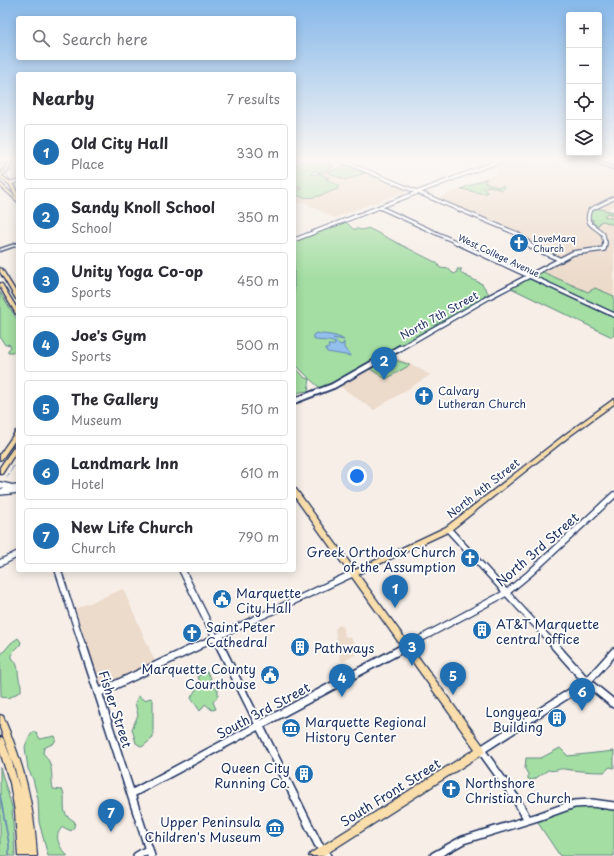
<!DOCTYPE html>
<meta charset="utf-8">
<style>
body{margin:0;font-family:"Playpen Sans",sans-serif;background:#f7f7f7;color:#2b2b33}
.controls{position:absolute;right:12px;top:12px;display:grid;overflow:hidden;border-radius:4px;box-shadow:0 2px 10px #0003}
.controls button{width:36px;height:36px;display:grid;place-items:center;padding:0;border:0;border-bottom:1px solid #e1e1e2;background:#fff;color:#2b2b33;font:20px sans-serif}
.you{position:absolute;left:357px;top:476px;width:14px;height:14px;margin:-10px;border:3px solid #fff;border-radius:50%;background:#1a73e8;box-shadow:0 0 0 6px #1a73e833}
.badge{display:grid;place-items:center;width:26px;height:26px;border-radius:50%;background:#1f6fb2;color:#fff;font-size:13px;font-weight:700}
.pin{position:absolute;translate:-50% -33px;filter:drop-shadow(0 1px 2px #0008)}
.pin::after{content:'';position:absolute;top:21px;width:14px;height:12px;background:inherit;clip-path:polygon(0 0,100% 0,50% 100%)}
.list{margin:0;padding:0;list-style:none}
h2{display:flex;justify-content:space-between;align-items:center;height:52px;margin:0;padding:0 16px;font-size:17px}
h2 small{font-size:13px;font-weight:400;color:#7c7c81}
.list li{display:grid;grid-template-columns:26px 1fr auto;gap:12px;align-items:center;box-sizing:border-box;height:56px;margin:0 8px 8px;padding:0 8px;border:1px solid #e1e1e2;border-radius:4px}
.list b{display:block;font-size:15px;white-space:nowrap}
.list p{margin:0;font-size:13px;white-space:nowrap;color:#7c7c81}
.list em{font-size:13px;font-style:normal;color:#7c7c81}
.icon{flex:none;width:22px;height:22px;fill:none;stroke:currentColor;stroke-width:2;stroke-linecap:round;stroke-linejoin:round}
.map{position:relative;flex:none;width:614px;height:856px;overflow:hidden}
.search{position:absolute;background:#fff;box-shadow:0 2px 10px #0003;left:16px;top:16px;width:280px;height:44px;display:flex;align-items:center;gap:10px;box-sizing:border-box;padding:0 14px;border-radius:4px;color:#7c7c81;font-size:15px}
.panel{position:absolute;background:#fff;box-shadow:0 2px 10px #0003;left:16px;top:72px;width:280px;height:500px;border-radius:4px}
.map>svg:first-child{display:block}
.built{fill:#ecdaca}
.green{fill:#a4dea3;stroke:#608680}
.water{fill:#93bfec;stroke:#6385b3}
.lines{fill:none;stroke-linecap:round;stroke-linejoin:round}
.stream-far1{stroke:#6385b3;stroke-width:1}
.stream{stroke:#6385b3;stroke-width:1.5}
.tertiary-far4-casing{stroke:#1b2f5e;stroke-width:5}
.tertiary-far3-casing{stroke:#1b2f5e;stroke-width:6}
.tertiary-far2-casing{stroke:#1b2f5e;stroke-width:8}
.tertiary-far1-casing{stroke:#1b2f5e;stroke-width:8}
.tertiary-casing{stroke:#1b2f5e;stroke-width:10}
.secondary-casing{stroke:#1b2f5e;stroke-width:3}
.primary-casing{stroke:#1b2f5e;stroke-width:2.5}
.trunk-casing{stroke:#1b2f5e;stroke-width:2.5}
.tertiary-far4{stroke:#fff;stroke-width:3}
.tertiary-far3{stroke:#fff;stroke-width:3.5}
.tertiary-far2{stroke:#fff;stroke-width:4.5}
.tertiary-far1{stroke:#fff;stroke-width:5.5}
.tertiary{stroke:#fff;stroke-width:7}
.secondary{fill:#fff;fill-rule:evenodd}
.primary{fill:#f9ddab;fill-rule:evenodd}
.trunk{fill:#f9ddab;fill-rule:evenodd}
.labels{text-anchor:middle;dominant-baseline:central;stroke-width:3.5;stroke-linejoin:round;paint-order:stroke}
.far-poi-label{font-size:9px;fill:#1b2f5e;stroke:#fff;text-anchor:start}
.far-street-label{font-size:9px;fill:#1b2f5e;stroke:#fff}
.street-label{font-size:11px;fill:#1b2f5e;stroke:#fff}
.poi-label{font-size:11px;fill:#1b2f5e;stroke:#fff;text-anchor:start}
.near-street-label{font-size:13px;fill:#1b2f5e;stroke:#fff}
.near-poi-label{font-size:13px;fill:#1b2f5e;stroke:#fff;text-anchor:start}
</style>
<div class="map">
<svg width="614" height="856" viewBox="0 0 614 856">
<rect width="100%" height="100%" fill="#f6eee7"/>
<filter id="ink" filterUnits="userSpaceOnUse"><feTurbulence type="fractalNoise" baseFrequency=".025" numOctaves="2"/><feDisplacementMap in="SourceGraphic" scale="8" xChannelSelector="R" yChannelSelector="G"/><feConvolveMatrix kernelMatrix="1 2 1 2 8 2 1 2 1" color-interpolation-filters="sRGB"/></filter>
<g filter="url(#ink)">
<path class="built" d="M462,159H530L547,165L561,159H586L608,166L614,163V206L608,209L614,212V296L595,288L588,292L541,271L563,259L537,247L522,235L436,199L498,173L497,171Z
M347,164L409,190L334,218L303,202L294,205V185L323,171Z
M390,355L409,363L430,375L374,410L338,385Z
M123,589L156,664L104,688L101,686L75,609Z
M339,625L343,627L345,636L351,638L359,652L343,662L340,659L335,629Z"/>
<path class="green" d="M312,159L334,160L314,162L313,164L316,165L330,162V164L334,166L322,173L314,171L311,174L315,175L319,173L329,178L326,179L338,185V189C321,195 311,202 294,194V192L302,189L299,187L294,189V165Z
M347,165L365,173L345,180L327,172Z
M487,178L484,182L498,187L504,186L502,190L489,186L483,188L487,192L485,194L461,189Z
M596,208L614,212V215L607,213L604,216L614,219V225L603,221L600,222L598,226L591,222L594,220L589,219L591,212Z
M346,222L353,229H358L362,230L368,228L437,263L440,268L449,269L451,272L455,274L457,272V269H462L460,271L462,274L482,284L489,294L484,295L487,297L321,389L310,379L308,391L300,392L294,396V366L305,378L310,379L294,363V242Z
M543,272L588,292L595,288L614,296V313L535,276Z
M529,279L614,318V335L612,337L511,288Z
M0,292L18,321V355L15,352H8V350L11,347L9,344L5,345L0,337Z
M390,358L410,365L386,379L370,369Z
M18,638L21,642L20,645L12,653V658C21,665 16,676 21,685V691L9,698L1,697L0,656L11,643Z
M207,672L211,678L208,685L209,687L218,688V696L213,702L216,709L212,710L205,704L200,711L191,698C194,690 202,685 198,676Z
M138,696L144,700L151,698L153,700V738L142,747L136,743L132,729L138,715L135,703Z
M33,732H36L40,739L55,736L56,739L54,743L44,748L43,753C55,766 50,774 53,789L62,790C67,797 61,808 67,816C69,818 72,819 75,822L74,827L71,831L63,827C52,835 60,849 68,856H48L39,822L38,799L33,779L28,769L25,747L30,736Z
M560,748L568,756L614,751V768L610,767L604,772C590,772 577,771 564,769C559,768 556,772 548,770L533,780L528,779V774L525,769L526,758H541Z
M0,767L12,807L15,856H0Z
M574,804L614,806V856H560L540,826L536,818Z"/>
<path class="water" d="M316,333C326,335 336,334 344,340L333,338C336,341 337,344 342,345L344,342V348L351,356L327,352L325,349L329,348L328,345H335V343C329,340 322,341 315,340L313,335Z"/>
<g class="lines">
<path class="stream-far1" d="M11,180L7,176L8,172L12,170
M16,186L17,190
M7,477L13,467L18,463"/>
<path class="stream" d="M0,795L9,844V856"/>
<defs>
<path id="tertiary-far4" d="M338,159L518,234L528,243
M10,183L18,181
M379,207L458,243
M294,240L504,159
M605,243L603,234C594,225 584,225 590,210L614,198"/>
<path id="tertiary-far3" d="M456,242L614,315
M527,242L532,247L561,260
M399,349L491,296L573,253L604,249L605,242"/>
<path id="tertiary-far2" d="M294,401L333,386L400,348"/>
<path id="tertiary-far1" d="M0,485L18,489
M0,492L18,490
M448,529L556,647
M0,563L18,554
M58,570L83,647
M182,570L220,647
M195,647L354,573
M405,647L506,593L529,574L614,495"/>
<path id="tertiary" d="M83,646L151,856
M220,646L318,844L327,856
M555,646L587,682L614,704
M98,693L198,646
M131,794L407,646
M528,820L516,799L481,750L587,682L614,652
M137,856L149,849
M434,856L463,840L538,817L574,804L592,803L614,806"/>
<path id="secondary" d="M294,159H297L294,161Z
M585,159H589L614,167V169Z
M18,243V245L0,251V249Z"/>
<path id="primary" d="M0,176C9,178 18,188 18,198L16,197L9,184L0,178Z
M0,183L18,199V202L0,186Z
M614,399V404L571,435L450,531L358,574L484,747L485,750L484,753L323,856H309L311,853L475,749L294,496V489H296L355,570L446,527L567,433Z"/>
<path id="trunk" d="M4,159H7L2,169L0,170V166Z
M10,159H13L8,170L0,178V175L6,169Z
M0,185H3L4,186L0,187Z
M0,268L2,269L18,295V300L16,299L0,272Z
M0,283L2,284L18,310V315L16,314L0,287Z
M18,430V436L2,459L0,460V454L16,431Z
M18,443V449L2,474H0V467L16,444Z
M0,715L3,716C24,764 34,804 37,856H18L15,812L10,783L0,752V737L3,738L15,769L20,790L9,752L0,728Z"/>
</defs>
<use href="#tertiary-far4" class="tertiary-far4-casing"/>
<use href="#tertiary-far3" class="tertiary-far3-casing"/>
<use href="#tertiary-far2" class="tertiary-far2-casing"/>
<use href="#tertiary-far1" class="tertiary-far1-casing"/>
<use href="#tertiary" class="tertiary-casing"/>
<use href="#secondary" class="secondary-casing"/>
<use href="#primary" class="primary-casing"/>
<use href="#trunk" class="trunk-casing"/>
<use href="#tertiary-far4" class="tertiary-far4"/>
<use href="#tertiary-far3" class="tertiary-far3"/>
<use href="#tertiary-far2" class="tertiary-far2"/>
<use href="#tertiary-far1" class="tertiary-far1"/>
<use href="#tertiary" class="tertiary"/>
<use href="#secondary" class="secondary"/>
<use href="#primary" class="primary"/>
<use href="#trunk" class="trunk"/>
</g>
</g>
<linearGradient id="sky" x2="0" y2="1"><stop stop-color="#86b8ea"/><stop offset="0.57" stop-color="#fbf7f4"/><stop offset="1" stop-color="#fbf7f4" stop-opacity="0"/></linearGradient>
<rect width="614" height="279" fill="url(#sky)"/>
<defs>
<symbol id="church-disc" viewBox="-11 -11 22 22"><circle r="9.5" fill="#1f6fb2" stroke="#fff"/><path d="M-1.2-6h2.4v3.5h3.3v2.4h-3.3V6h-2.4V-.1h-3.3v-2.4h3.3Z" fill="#fff"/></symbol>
<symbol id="civic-disc" viewBox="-11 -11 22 22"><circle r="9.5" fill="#1f6fb2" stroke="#fff"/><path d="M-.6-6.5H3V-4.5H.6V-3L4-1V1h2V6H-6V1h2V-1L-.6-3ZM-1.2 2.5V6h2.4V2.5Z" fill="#fff"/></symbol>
<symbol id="building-disc" viewBox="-11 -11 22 22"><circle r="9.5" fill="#1f6fb2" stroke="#fff"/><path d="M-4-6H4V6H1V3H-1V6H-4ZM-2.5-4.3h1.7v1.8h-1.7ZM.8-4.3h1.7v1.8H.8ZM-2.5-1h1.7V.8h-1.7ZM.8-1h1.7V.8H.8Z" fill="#fff"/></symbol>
<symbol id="museum-disc" viewBox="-11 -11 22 22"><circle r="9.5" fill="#1f6fb2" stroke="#fff"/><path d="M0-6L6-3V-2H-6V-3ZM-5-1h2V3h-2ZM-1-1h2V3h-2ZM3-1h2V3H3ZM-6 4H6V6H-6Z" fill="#fff"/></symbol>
</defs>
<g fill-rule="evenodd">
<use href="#church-disc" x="508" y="232" width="22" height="22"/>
<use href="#church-disc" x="413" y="385" width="22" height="22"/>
<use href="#church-disc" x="459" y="547" width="22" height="22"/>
<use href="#civic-disc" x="211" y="588" width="22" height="22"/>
<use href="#building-disc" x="471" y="619" width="22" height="22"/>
<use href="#church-disc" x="181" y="622" width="22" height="22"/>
<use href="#building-disc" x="289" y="636" width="22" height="22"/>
<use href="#civic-disc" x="259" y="664" width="22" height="22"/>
<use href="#building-disc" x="546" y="707" width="22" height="22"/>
<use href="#museum-disc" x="280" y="717" width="22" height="22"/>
<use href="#building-disc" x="293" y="763" width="22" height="22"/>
<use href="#church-disc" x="440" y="778" width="22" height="22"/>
<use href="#museum-disc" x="264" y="817" width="22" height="22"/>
</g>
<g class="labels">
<g class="far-poi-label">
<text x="533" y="238">LoveMarq<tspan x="533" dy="10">Church</tspan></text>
</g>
<g class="far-street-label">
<text transform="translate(499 255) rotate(25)">West College Avenue</text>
</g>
<g class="street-label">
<text transform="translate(439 315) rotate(-29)">North 7th Street</text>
<text transform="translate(483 488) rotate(-38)">North 4th Street</text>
</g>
<g class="poi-label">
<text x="438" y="390">Calvary<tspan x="438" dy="13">Lutheran Church</tspan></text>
</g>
<g class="near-street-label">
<text transform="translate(537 549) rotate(-41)">North 3rd Street</text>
<text transform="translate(116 709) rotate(72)">Fisher Street</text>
<text transform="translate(263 710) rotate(-28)">South 3rd Street</text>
<text transform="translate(390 792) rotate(-32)">South Front Street</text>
</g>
<g class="near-poi-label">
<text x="456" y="551" text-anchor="end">Greek Orthodox Church<tspan x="456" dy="15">of the Assumption</tspan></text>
<text x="236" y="592">Marquette<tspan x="236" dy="15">City Hall</tspan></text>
<text x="496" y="623">AT&amp;T Marquette<tspan x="496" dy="15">central office</tspan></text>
<text x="206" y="626">Saint Peter<tspan x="206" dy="15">Cathedral</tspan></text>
<text x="314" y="647">Pathways</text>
<text x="256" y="668" text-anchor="end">Marquette County<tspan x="256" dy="15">Courthouse</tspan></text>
<text x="543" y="711" text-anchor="end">Longyear<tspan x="543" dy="15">Building</tspan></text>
<text x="305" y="721">Marquette Regional<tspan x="305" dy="15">History Center</tspan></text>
<text x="290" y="767" text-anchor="end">Queen City<tspan x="290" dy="15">Running Co.</tspan></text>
<text x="465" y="782">Northshore<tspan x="465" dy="15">Christian Church</tspan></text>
<text x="261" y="821" text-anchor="end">Upper Peninsula<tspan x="261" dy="15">Children's Museum</tspan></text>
</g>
</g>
</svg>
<div class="controls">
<button>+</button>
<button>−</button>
<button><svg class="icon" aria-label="locate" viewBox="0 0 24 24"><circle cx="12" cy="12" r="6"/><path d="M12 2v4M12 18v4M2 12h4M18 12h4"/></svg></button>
<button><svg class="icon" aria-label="layers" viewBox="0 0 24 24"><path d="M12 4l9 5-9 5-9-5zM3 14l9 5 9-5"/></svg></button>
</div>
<div class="you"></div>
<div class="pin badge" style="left:395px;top:608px">1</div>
<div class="pin badge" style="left:384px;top:380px">2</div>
<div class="pin badge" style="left:412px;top:666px">3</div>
<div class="pin badge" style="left:342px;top:697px">4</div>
<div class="pin badge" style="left:453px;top:695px">5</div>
<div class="pin badge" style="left:582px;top:711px">6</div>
<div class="pin badge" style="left:111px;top:832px">7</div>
<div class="search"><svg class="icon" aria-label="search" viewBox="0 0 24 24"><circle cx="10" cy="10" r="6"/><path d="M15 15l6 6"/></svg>Search here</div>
<section class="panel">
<h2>Nearby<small>7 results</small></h2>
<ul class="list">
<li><span class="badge">1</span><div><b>Old City Hall</b><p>Place</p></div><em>330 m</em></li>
<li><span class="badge">2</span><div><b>Sandy Knoll School</b><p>School</p></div><em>350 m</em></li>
<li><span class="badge">3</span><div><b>Unity Yoga Co-op</b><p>Sports</p></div><em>450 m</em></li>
<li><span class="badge">4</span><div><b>Joe's Gym</b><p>Sports</p></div><em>500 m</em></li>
<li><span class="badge">5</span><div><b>The Gallery</b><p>Museum</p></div><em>510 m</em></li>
<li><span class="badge">6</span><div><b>Landmark Inn</b><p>Hotel</p></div><em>610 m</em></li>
<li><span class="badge">7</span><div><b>New Life Church</b><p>Church</p></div><em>790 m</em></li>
</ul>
</section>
</div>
